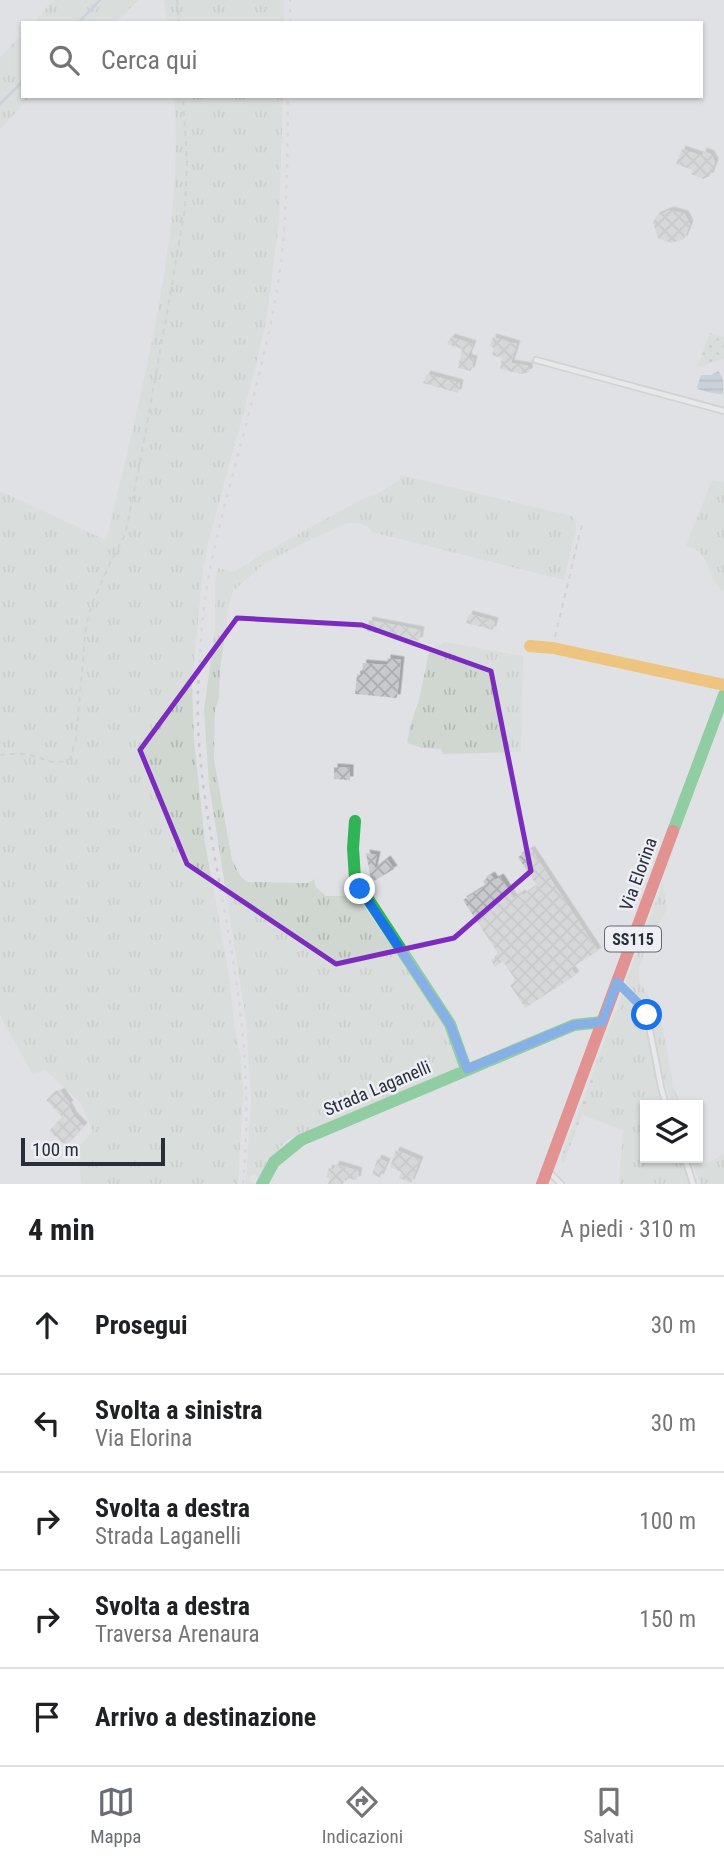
<!DOCTYPE html>
<html lang="it">
<meta charset="utf-8">
<style>
body{margin:0;font-family:"Roboto Condensed",sans-serif;background:#f2f2f2;color:#202124}
.controls{position:absolute;right:21px;bottom:21px;display:grid;overflow:hidden;border-radius:0px;box-shadow:0 2px 5px #0004}
.controls button{width:63px;height:63px;display:grid;place-items:center;padding:0;border:0;border-bottom:2px solid #e0e0e0;background:#fff;color:#202124;font:35px sans-serif}
.scale{position:absolute;left:21px;bottom:18px;width:144px;box-sizing:border-box;padding-left:7px;border:4px solid #292e3b;border-top:0;font-size:19px;line-height:24px;white-space:nowrap;color:#292e3b;-webkit-text-stroke:5px #edeff4;paint-order:stroke}
.stop{position:absolute;width:21px;height:21px;margin:-16px;border:5px solid #1a73e8;border-radius:50%;background:#fff}
.stop.end{background:#1a73e8;border-color:#fff;box-shadow:0 2px 7px #0008}
.list{margin:0;padding:0;list-style:none}
h2{display:flex;justify-content:space-between;align-items:center;height:91px;margin:0;padding:0 28px;font-size:30px}
h2 small{font-size:23px;font-weight:400;color:#757577}
.list li{display:grid;grid-template-columns:46px 1fr auto;gap:21px;align-items:center;box-sizing:border-box;height:98px;padding:0 28px;border-top:2px solid #e0e0e0}
.list b{display:block;font-size:26px;white-space:nowrap}
.list p{margin:0;font-size:23px;white-space:nowrap;color:#757577}
.list em{font-size:23px;font-style:normal;color:#757577}
.icon{flex:none;width:38px;height:38px;fill:none;stroke:currentColor;stroke-width:2;stroke-linecap:round;stroke-linejoin:round}
.map{position:relative;flex:none;width:724px;height:1184px;overflow:hidden}
.search{position:absolute;background:#fff;box-shadow:0 2px 5px #0004;left:21px;right:21px;top:21px;height:77px;display:flex;align-items:center;gap:18px;box-sizing:border-box;padding:0 24px;border-radius:0px;color:#757577;font-size:26px}
.sheet{height:581px;background:#fff}
nav{display:flex;justify-content:space-around;align-items:center;box-sizing:border-box;height:98px;border-top:2px solid #e0e0e0;background:#fff;font-size:19px;color:#757577}
nav a{display:grid;justify-items:center;gap:4px}
nav .on{color:#696d76}
.map>svg:first-child{display:block}
.grass{fill:url(#grass-tufts)}
.garden{fill:url(#garden-dots)}
.water{fill:url(#water-rules)}
.lines{fill:none;stroke-linecap:round;stroke-linejoin:round}
.stream{stroke:#b0bccc;stroke-width:2.5}
.building{fill:url(#building-cross-hatch);filter:url(#shadow)}
.lane-casing{stroke:#bebfc2;stroke-width:8}
.path{stroke:#bebfc4;stroke-width:2;stroke-dasharray:5 5;stroke-linecap:butt}
.lane{stroke:#efeff1;stroke-width:4.5}
.fast{stroke:#30b455;stroke-width:12}
.slow{stroke:#ff9f0a;stroke-width:12}
.jam{stroke:#e5322d;stroke-width:12}
.rail{stroke:#c8c9cc;stroke-width:2.5;stroke-dasharray:3.5 7;stroke-linecap:butt}
.route{stroke:#1a73e8;stroke-width:9}
.marked{fill:none;stroke:#7b2cbf;stroke-width:5;stroke-linejoin:round}
.labels{text-anchor:middle;dominant-baseline:central;stroke-width:5;stroke-linejoin:round;paint-order:stroke}
.shield{fill:#edeff4;stroke:#646872;stroke-width:2}
.shield-label{font-size:16px;font-weight:bold;fill:#292e3b}
.street-label{font-size:18px;fill:#292e3b;stroke:#edeff4}
</style>
<div class="map">
<svg width="724" height="1184" viewBox="0 0 724 1184">
<defs>
<pattern id="grass-tufts" width="24" height="20" patternUnits="userSpaceOnUse" patternTransform="scale(1.75)"><rect width="24" height="20" fill="#d0d7d0"/><path d="M3 7l-1-3M5 7V3M7 7l1-3M15 17l-1-3M17 17v-4M19 17l1-3" fill="none" stroke="#b3b9b4"/></pattern>
<pattern id="garden-dots" width="8" height="8" patternUnits="userSpaceOnUse" patternTransform="scale(1.75)"><rect width="8" height="8" fill="#d0d7d0"/><path d="M2 2h.1M6 6h.1" fill="none" stroke="#b3b9b4" stroke-width="1.8" stroke-linecap="round"/></pattern>
<pattern id="water-rules" width="6" height="5" patternUnits="userSpaceOnUse" patternTransform="scale(1.75)"><rect width="6" height="5" fill="#b0bccc"/><path d="M0 2.5h6" fill="none" stroke="#8f99a7"/></pattern>
<pattern id="building-cross-hatch" width="8" height="8" patternUnits="userSpaceOnUse" patternTransform="scale(1.75)"><rect width="8" height="8" fill="#c8c9cc"/><path d="M0 0l8 8M0 8l8-8" fill="none" stroke="#acadb0"/></pattern>
<filter id="shadow"><feDropShadow dx="3.5" dy="-3.5" stdDeviation="0" flood-color="#0004"/></filter>
</defs>
<rect width="100%" height="100%" fill="#e0e1e4"/>
<path class="grass" d="M53,0H139L115,23H34Z
M164,0H284V23H167Z
M23,34V96H31L0,129V57Z
M174,96H283L279,224L266,321L254,373L210,536L203,569L192,683L194,740L205,843L229,975L234,1024L241,1058L243,1095L238,1184H81L78,1147L93,1131L81,1103L45,1070L33,1075L0,1015V491L106,540C124,467 142,394 156,320C170,245 180,173 174,96Z
M401,475L572,516L576,523V528L564,580L372,532C365,523 358,522 347,523L295,547L264,564L233,591L229,605L220,670L219,697L215,710L214,759L232,860L241,877L247,882L309,883L314,879L316,887L326,896H357L444,1022L459,1067L287,1140L266,1164L258,1179L255,1175L250,1176L249,1178L250,1182L255,1183L257,1182L256,1184H246L251,1098L246,1020L209,784L204,710L215,629V584L218,568L234,572L264,553L362,499L377,494L399,480Z
M712,480L724,482V591C709,583 711,567 702,555C699,550 692,548 686,546Z
M444,642L523,656L521,752L443,754L441,749L422,748L407,743L410,726L419,700L429,652Z
M663,883L667,910L650,936L639,967V981L660,1014L674,1089L681,1105H672L663,1077L649,1009L630,990L626,981Z
M622,995L632,1001L644,1016L663,1105H645V1158H682L690,1184H619L623,1130L582,1115L596,1077L595,1072L593,1070L616,1011L620,1009L618,1006Z
M724,1154V1184H701L690,1158H697L702,1166Z"/>
<path class="garden" d="M710,333L724,337V359L697,367Z
M594,1071L596,1077L564,1163L561,1160V1158Z"/>
<path class="water" d="M718,371C724,376 724,387 723,394C720,395 702,391 698,389L697,387L701,375H711Z"/>
<g class="lines">
<path class="stream" d="M78,23L100,0
M0,104L23,81"/>
</g>
<path class="building" d="M682,149L702,156L703,151L711,154L715,162L710,176L703,179L691,174L693,170L676,164Z
M670,210L685,214L690,224L684,239L671,243L658,238L653,223L656,216Z
M451,337L473,344L468,356L466,355L469,356V358L474,359L471,371L458,368L462,349L447,344Z
M493,337L517,344L511,363L529,366V372L521,374L500,369L502,358L492,355L494,348L490,346Z
M427,374L460,383L458,393L423,383Z
M469,614L495,621L493,630L466,623Z
M369,620L421,630L419,641L367,631Z
M387,658L401,660L397,698L355,694L357,674L362,675L363,663L387,665Z
M334,767L350,768V780L334,779Z
M531,849L598,951L571,968L576,975L525,1008L510,985L516,981L503,961L495,967L491,960L499,955L463,900L486,886L483,881L491,875L495,880L500,877L514,898L522,893L523,895L537,886L518,857Z
M366,853L377,855L374,869L387,859L394,869L374,881L371,877V879Z
M61,1091L70,1104L68,1105L74,1116L84,1126L66,1146L49,1131L62,1117L46,1100L53,1094L55,1095Z
M396,1150L420,1160L411,1183L399,1178L401,1172L390,1167Z
M378,1158L387,1162L380,1178L372,1174Z
M336,1164L359,1171L357,1180L345,1178L343,1184H328L330,1179L326,1177L329,1168L333,1170Z"/>
<g class="lines">
<defs>
<path id="lane" d="M536,360L724,411
M620,985L640,1005L647,1015L661,1087L666,1105
M685,1158L693,1184
M549,1172L561,1184"/>
</defs>
<use href="#lane" class="lane-casing"/>
<path class="path" d="M177,0L179,23
M555,637L582,524
M0,755C9,754 21,753 30,755C46,759 53,767 70,759L76,739L86,625L92,604L110,563L125,535L140,463L170,296L185,208L187,161L183,96"/>
<use href="#lane" class="lane"/>
<path class="fast" d="M355,821L353,848L355,879L450,1024L466,1069
M673,831L724,695
M262,1184L274,1162L301,1140L574,1025L602,1022"/>
<path class="slow" d="M530,646L553,648L724,685"/>
<path class="jam" d="M542,1184L673,831"/>
<path class="rail" d="M290,23V0
M243,1184C251,1095 244,1019 228,931C215,852 195,771 198,690C200,650 202,608 210,569C229,477 260,387 276,295C288,229 287,163 288,96"/>
</g>
<g class="lines">
<path class="route" d="M360,889L450,1024L467,1069L574,1025L602,1022L617,982L640,1005L647,1015"/>
</g>
<path d="M0 0H724V1184H0ZM237,618L362,625L491,671L531,871L454,938L336,964L187,864L140,750Z" fill="#e0e1e4" fill-opacity=".55" fill-rule="evenodd"/>
<path class="marked" d="M237,618L362,625L491,671L531,871L454,938L336,964L187,864L140,750Z"/>
<g class="labels">
<rect class="shield" x="605" y="926.5" width="56" height="25" rx="5"/>
<g class="shield-label">
<text x="633" y="939">SS115</text>
</g>
<g class="street-label">
<text transform="translate(638 874) rotate(-70)">Via Elorina</text>
<text transform="translate(377 1088) rotate(-23)">Strada Laganelli</text>
</g>
</g>
</svg>
<div class="controls">
<button><svg class="icon" aria-label="layers" viewBox="0 0 24 24"><path d="M12 4l9 5-9 5-9-5zM3 14l9 5 9-5"/></svg></button>
</div>
<div class="scale">100 m</div>
<div class="stop" style="left:647px;top:1015px"></div>
<div class="stop end" style="left:360px;top:889px"></div>
<div class="search"><svg class="icon" aria-label="search" viewBox="0 0 24 24"><circle cx="10" cy="10" r="6"/><path d="M15 15l6 6"/></svg>Cerca qui</div>
</div>
<section class="sheet">
<h2>4 min<small>A piedi · 310 m</small></h2>
<ul class="list">
<li><svg class="icon" aria-label="ahead" viewBox="0 0 24 24"><path d="M12 20V5M6 11l6-6 6 6"/></svg><div><b>Prosegui</b></div><em>30 m</em></li>
<li><svg class="icon" aria-label="left" viewBox="0 0 24 24"><path d="M17 20v-9H6M10 6l-5 5 5 5"/></svg><div><b>Svolta a sinistra</b><p>Via Elorina</p></div><em>30 m</em></li>
<li><svg class="icon" aria-label="right" viewBox="0 0 24 24"><path d="M7 20v-9h11M14 6l5 5-5 5"/></svg><div><b>Svolta a destra</b><p>Strada Laganelli</p></div><em>100 m</em></li>
<li><svg class="icon" aria-label="right" viewBox="0 0 24 24"><path d="M7 20v-9h11M14 6l5 5-5 5"/></svg><div><b>Svolta a destra</b><p>Traversa Arenaura</p></div><em>150 m</em></li>
<li><svg class="icon" aria-label="arrive" viewBox="0 0 24 24"><path d="M6 21V4h12l-3 4 3 4H6"/></svg><div><b>Arrivo a destinazione</b></div></li>
</ul>
</section>
<nav>
<a class="on"><svg class="icon" aria-label="map" viewBox="0 0 24 24"><path d="M3 6l6-2 6 2 6-2v14l-6 2-6-2-6 2zM9 4v14M15 6v14"/></svg>Mappa</a>
<a><svg class="icon" aria-label="directions" viewBox="0 0 24 24"><path d="M12 3l9 9-9 9-9-9zM9 14v-3h6M13 9l2 2-2 2"/></svg>Indicazioni</a>
<a><svg class="icon" aria-label="saved" viewBox="0 0 24 24"><path d="M7 4h10v16l-5-4-5 4z"/></svg>Salvati</a>
</nav>
